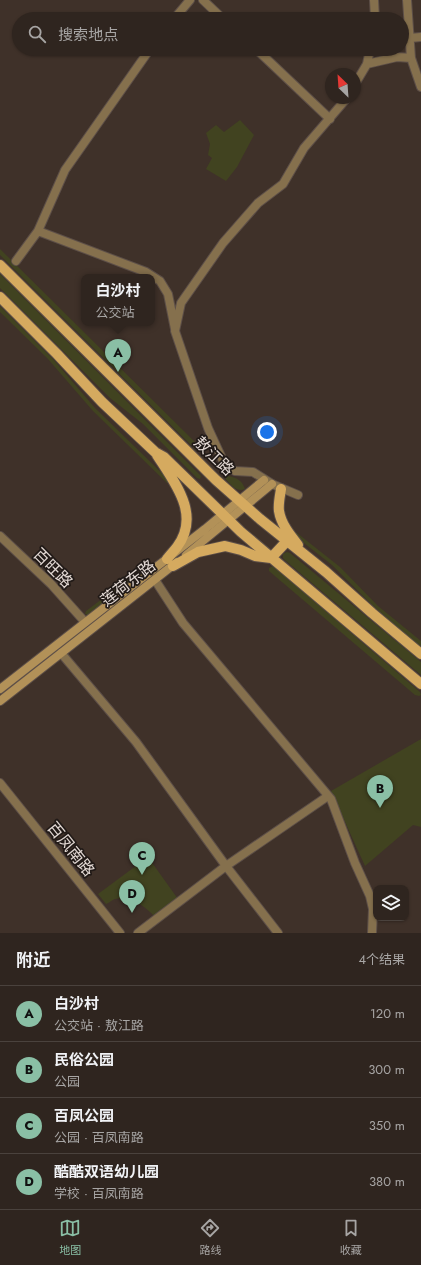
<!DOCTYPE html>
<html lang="zh">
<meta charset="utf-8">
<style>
body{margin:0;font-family:Jost,"Noto Sans SC",sans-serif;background:#3b312c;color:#f1f3f6}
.controls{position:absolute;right:12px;bottom:12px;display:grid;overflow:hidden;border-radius:8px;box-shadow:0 1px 3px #0004}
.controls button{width:36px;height:36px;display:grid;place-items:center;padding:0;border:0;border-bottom:1px solid #4a423d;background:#2f251f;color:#f1f3f6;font:20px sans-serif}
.compass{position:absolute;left:325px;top:68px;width:36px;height:36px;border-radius:50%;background:#2f251f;box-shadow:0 1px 3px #0004;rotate:335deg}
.you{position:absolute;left:267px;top:432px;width:14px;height:14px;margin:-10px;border:3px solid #fff;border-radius:50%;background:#1a73e8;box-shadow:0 0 0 6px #1a73e833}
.badge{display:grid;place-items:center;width:26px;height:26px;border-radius:50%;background:#8abfa5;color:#111;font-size:13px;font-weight:700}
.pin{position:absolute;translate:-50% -33px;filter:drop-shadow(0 1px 2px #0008)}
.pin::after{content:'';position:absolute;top:21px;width:14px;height:12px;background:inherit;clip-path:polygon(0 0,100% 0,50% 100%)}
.popup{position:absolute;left:81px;top:274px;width:74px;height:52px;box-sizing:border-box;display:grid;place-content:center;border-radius:8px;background:#2f251f;filter:drop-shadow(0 1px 3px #0005);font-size:13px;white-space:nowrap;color:#a7a5a4}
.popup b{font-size:15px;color:#f1f3f6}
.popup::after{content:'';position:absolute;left:50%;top:100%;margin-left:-8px;border:8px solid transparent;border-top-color:#2f251f}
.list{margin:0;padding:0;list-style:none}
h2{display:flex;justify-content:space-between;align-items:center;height:52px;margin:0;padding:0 16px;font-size:17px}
h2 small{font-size:13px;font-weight:400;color:#a7a5a4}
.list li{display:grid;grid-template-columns:26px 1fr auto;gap:12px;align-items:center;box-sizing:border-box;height:56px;padding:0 16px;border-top:1px solid #4a423d}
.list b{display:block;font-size:15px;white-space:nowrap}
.list p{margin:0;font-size:13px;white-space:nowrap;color:#a7a5a4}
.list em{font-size:13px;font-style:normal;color:#a7a5a4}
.icon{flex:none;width:22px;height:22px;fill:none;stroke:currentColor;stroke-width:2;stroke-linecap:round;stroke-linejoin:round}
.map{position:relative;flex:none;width:421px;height:933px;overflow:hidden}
.search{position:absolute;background:#2f251f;box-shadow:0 1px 3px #0004;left:12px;right:12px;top:12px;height:44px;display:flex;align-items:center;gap:10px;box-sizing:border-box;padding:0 14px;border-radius:22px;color:#a7a5a4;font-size:15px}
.sheet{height:276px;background:#2f251f}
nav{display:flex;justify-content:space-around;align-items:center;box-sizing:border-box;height:56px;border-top:1px solid #4a423d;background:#2f251f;font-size:11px;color:#a7a5a4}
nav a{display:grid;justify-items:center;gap:2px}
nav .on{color:#8abfa5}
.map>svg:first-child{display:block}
.green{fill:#414320}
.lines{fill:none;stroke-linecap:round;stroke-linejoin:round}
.minor-casing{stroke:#5d4f48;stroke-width:10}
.tertiary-casing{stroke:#5d4f48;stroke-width:10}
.secondary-casing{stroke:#5d4f48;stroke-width:10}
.primary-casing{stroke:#5d4f48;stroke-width:12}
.minor{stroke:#85704d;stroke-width:8}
.tertiary{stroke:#85704d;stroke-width:8}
.secondary{stroke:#b29158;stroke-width:8}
.primary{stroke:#d5aa5f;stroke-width:10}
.labels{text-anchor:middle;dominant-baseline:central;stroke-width:3.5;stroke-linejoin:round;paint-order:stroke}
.street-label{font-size:16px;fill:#e3d9d4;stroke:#211a17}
</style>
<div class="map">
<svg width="421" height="933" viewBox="0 0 421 933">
<rect width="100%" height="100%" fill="#3f3129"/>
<path class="green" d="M240,120L254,135L237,167L226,181L206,169L212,158L208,155L210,144L206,133L216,125L224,132Z
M0,249L200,447V450L197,451L0,255Z
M0,274L201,476L200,479L197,478L143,424L110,398L0,288Z
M0,306L53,359L95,408L169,480V482L167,483L93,411L48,359L0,312Z
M228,476C237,478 242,480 245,489C235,493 230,483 224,477Z
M295,532L297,533L340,567L378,606L421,641V647L376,609L332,565L295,536L293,534Z
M287,552L290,553L421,662V675L286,561L283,558V554Z
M273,566L420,692L421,695L419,696L415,695L269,571V568Z
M141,571L143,572L88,615L85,614L86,611L138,572Z
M421,739V827L413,825L365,866L331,791Z
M148,857L178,899L154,916C145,906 130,895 115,899C112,900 109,903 106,904L98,894Z"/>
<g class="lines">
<defs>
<path id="minor" d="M203,0L223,19
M374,0L375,19
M407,0L411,58L421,87
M174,19L190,0
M410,38L421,37
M256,49L330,119
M367,64L397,57L411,58
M355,84L367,64L370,49
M38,231L146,272L160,281L168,294L175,329
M16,261L38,231L65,170L150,49
M298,495L272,484L253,472L235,471L225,465L208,428L175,331L181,303L223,243L258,203L283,184L304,148L347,98
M0,536L51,584L85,622
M155,580L183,623L331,799L355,863L370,896L373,909L372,933
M61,653L136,742L226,866L278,933
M138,933L226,866L328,796"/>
<path id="tertiary" d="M0,783L120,933"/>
<path id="secondary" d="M186,555L272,484
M0,689L205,529L264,480
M0,701L177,562"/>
<path id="primary" d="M0,265L216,480L260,519L326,572L372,613L421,654
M0,297L57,354L102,402L155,452L164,457L241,532L421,684
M157,455C175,483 201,515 177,547C174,551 170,555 167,559
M281,489C280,496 278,504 279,511C281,524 290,535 298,545
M271,558L287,541
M173,566L198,552L225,546L241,550L255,556L271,558"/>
</defs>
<use href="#minor" class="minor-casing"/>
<use href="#tertiary" class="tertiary-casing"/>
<use href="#secondary" class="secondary-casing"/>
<use href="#primary" class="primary-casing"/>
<use href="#minor" class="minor"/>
<use href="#tertiary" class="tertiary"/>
<use href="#secondary" class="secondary"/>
<use href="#primary" class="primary"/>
</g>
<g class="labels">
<g class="street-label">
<text transform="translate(214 456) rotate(44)">敖江路</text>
<text transform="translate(53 568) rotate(45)">百旺路</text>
<text transform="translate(128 583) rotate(-38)">莲荷东路</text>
<text transform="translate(71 849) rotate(51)">百凤南路</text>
</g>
</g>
</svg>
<div class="controls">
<button><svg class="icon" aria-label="layers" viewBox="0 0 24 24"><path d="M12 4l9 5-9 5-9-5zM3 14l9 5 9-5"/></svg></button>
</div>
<svg class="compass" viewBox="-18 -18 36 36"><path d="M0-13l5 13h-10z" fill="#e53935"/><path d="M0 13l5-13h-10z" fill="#a7a5a4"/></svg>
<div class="you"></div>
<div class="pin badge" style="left:118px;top:372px">A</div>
<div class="popup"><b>白沙村</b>公交站</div>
<div class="pin badge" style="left:380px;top:808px">B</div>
<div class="pin badge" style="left:142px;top:875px">C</div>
<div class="pin badge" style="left:132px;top:913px">D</div>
<div class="search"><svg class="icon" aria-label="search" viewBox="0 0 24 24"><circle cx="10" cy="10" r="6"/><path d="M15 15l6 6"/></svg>搜索地点</div>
</div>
<section class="sheet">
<h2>附近<small>4个结果</small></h2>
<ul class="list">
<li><span class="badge">A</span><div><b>白沙村</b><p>公交站 · 敖江路</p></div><em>120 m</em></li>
<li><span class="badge">B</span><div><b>民俗公园</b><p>公园</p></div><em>300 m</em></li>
<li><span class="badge">C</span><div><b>百凤公园</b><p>公园 · 百凤南路</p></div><em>350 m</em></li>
<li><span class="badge">D</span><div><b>酷酷双语幼儿园</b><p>学校 · 百凤南路</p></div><em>380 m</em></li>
</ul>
</section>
<nav>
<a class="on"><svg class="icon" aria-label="map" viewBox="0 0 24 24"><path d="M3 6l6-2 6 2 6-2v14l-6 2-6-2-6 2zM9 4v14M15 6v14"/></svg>地图</a>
<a><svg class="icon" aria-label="directions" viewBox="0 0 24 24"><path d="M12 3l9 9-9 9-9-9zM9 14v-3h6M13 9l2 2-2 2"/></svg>路线</a>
<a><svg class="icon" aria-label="saved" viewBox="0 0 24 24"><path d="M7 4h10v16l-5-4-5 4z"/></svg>收藏</a>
</nav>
